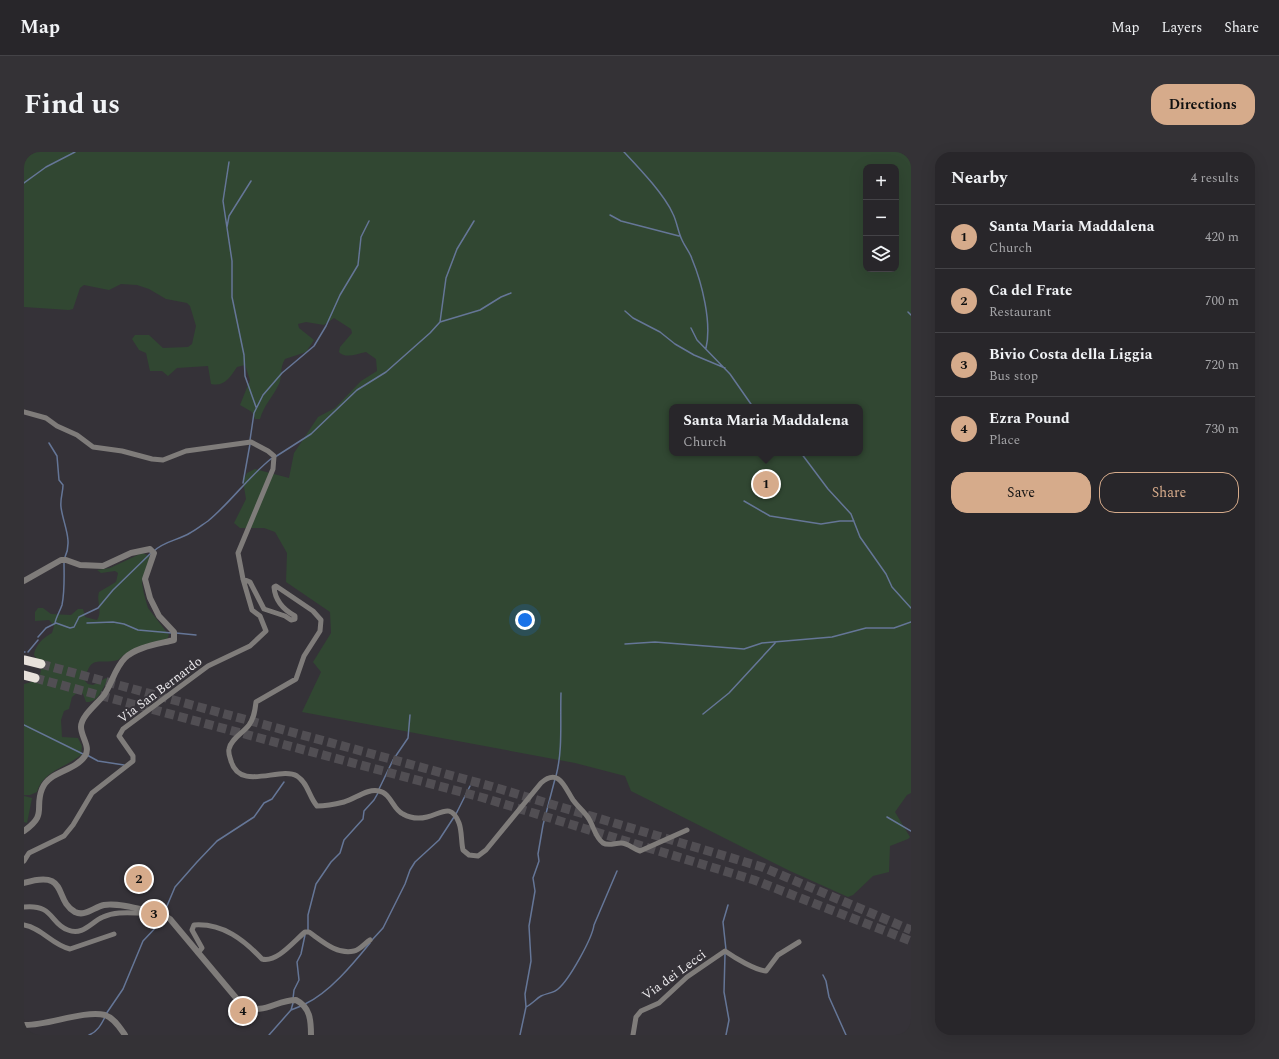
<!DOCTYPE html>
<meta charset="utf-8">
<style>
body{margin:0;font-family:Spectral,serif;background:#343236;color:#f1f3f6}
.controls{position:absolute;right:12px;top:12px;display:grid;overflow:hidden;border-radius:8px;box-shadow:0 4px 16px #0002}
.controls button{width:36px;height:36px;display:grid;place-items:center;padding:0;border:0;border-bottom:1px solid #444347;background:#28262a;color:#f1f3f6;font:20px sans-serif}
.you{position:absolute;left:501px;top:468px;width:14px;height:14px;margin:-10px;border:3px solid #fff;border-radius:50%;background:#1a73e8;box-shadow:0 0 0 6px #1a73e833}
.badge{display:grid;place-items:center;width:26px;height:26px;border-radius:50%;background:#d6ab8b;color:#111;font-size:13px;font-weight:700}
.pin{position:absolute;translate:-50% -50%;border:2px solid #fff;box-shadow:0 1px 4px #0006}
.popup{position:absolute;left:645px;top:252px;width:194px;height:52px;box-sizing:border-box;display:grid;place-content:center;border-radius:8px;background:#28262a;filter:drop-shadow(0 1px 3px #0005);font-size:13px;white-space:nowrap;color:#a5a5a8}
.popup b{font-size:15px;color:#f1f3f6}
.popup::after{content:'';position:absolute;left:50%;top:100%;margin-left:-8px;border:8px solid transparent;border-top-color:#28262a}
.list{margin:0;padding:0;list-style:none}
h2{display:flex;justify-content:space-between;align-items:center;height:52px;margin:0;padding:0 16px;font-size:17px}
h2 small{font-size:13px;font-weight:400;color:#a5a5a8}
.list li{display:grid;grid-template-columns:26px 1fr auto;gap:12px;align-items:center;box-sizing:border-box;height:64px;padding:0 16px;border-top:1px solid #444347}
.list b{display:block;font-size:15px;white-space:nowrap}
.list p{margin:0;font-size:13px;white-space:nowrap;color:#a5a5a8}
.list em{font-size:13px;font-style:normal;color:#a5a5a8}
.actions{display:flex;gap:8px;padding:12px 16px}
.actions a{flex:1;padding:9px 0;border:1px solid #d6ab8b;border-radius:16px;text-align:center;font-size:14px;color:#d6ab8b}
.actions .main{background:#d6ab8b;color:#111}
.icon{flex:none;width:22px;height:22px;fill:none;stroke:currentColor;stroke-width:2;stroke-linecap:round;stroke-linejoin:round}
.map{position:relative;flex:none;width:887px;height:883px;overflow:hidden;border-radius:16px}
header{display:flex;align-items:center;gap:24px;box-sizing:border-box;height:56px;padding:0 20px;background:#28262a;border-bottom:1px solid #444347}
header strong{font-size:19px}
nav{display:flex;gap:22px;margin-inline-start:auto;font-size:14px}
.intro{display:flex;align-items:center;justify-content:space-between;box-sizing:border-box;height:96px;padding:0 24px}
h1{margin:0;font-size:28px}
.button{padding:10px 18px;border-radius:16px;background:#d6ab8b;color:#111;font-size:14px;font-weight:700}
main{display:flex;gap:24px;padding:0 24px}
aside{flex:1;background:#28262a;border-radius:16px;box-shadow:0 4px 16px #0002}
.map>svg:first-child{display:block}
.green{fill:#314732;fill-rule:evenodd}
.lines{fill:none;stroke-linecap:round;stroke-linejoin:round}
.stream{stroke:#657697;stroke-width:1.5}
.motorway-tunnel{stroke:#514e53;stroke-width:9;stroke-dasharray:9 4.5;stroke-linecap:butt}
.minor{stroke:#7f7c7a;stroke-width:5}
.tertiary{stroke:#7f7c7a;stroke-width:6}
.motorway{stroke:#e7e1db;stroke-width:9}
.labels{text-anchor:middle;dominant-baseline:central;stroke-width:4;stroke-linejoin:round;paint-order:stroke}
.street-label{font-size:13px;fill:#edebee;stroke:#353238}
</style>
<header>
<strong>Map</strong>
<nav><a>Map</a><a>Layers</a><a>Share</a></nav>
</header>
<div class="intro"><h1>Find us</h1><a class="button">Directions</a></div>
<main>
<div class="map">
<svg width="887" height="883" viewBox="0 0 887 883">
<rect width="100%" height="100%" fill="#353238"/>
<path class="green" d="M0,0H887V641L883,643L871,660L886,685L884,687L866,694L865,720L849,724L829,743L824,745L766,719L607,639L601,624L551,611L278,560L297,520L289,510L307,481L306,460L262,430L263,401L251,380L240,376H216L210,371L222,347L219,329L223,321L231,317L265,326L270,301L294,265L311,256L337,229L353,219L352,207L342,200C333,202 321,207 315,200L316,195L328,181L327,177L310,166L300,173L282,170L274,172L275,176L290,188L282,200L261,207C255,216 259,226 254,234C248,246 240,253 236,267H231L228,260L216,253L226,228L221,213L213,215C206,225 201,235 187,232L184,214L153,216L144,224L138,219H126L122,201L115,198L108,187L111,183H125L139,196L164,195L168,192L172,174L166,154L163,151L142,147L125,137L113,133L97,132L85,138L60,133L56,136L49,157L45,158L0,155ZM842,15H872V117H842ZM648,255H836V301H648Z
M118,401L126,404L120,422L118,431L120,442L124,456L145,483L143,487C126,492 107,495 94,508C75,513 66,501 61,529L64,532L69,533L82,526L84,527C79,536 74,551 62,550L59,542L54,540L48,545L45,557L40,559L37,568L38,585L54,586L58,594L57,603C41,616 19,619 13,640L6,643H0V532L15,528C18,512 19,515 10,503C11,493 20,485 28,481L30,474L25,468L11,469V460L14,456H19L27,462L47,463L54,457H59L61,465L73,468C79,459 72,449 75,440L92,430L94,421L91,419L77,421L73,418L86,416Z
M0,644L8,646L3,671L0,670Z"/>
<g class="lines">
<path class="stream" d="M600,0C615,16 640,42 649,62C653,70 654,80 658,88C661,95 666,100 668,107C678,131 688,171 682,196
M205,10L199,49L208,109V145L220,203L221,224L232,255
M0,31L22,15L51,0
M586,63L597,69L655,84
M203,75L205,64L227,29
M601,159L609,166L636,180L651,192L670,203L701,216
M884,160L887,163
M416,170L456,158L477,145L487,141
M667,176L673,188L706,222L729,255
M226,288L230,261L239,243L258,221L290,194L302,174L316,143L334,113L337,85L345,69
M25,291L33,304L35,328L39,333C39,340 36,347 37,355C39,372 49,388 41,405
M777,301L804,337L827,362L836,385L862,422L868,435L887,456
M251,305L287,282L333,238L362,220L406,181L416,170L422,126L433,97L450,69
M219,331L226,292
M720,349L746,364L797,372L816,369H830
M130,399C140,389 155,388 166,381C172,378 178,373 184,369C207,350 224,325 248,306
M31,471C32,465 36,459 38,453C41,438 40,424 40,409
M63,471L89,470L100,472L114,478L148,481
M152,481L172,483
M14,485L22,476L32,471L46,476L50,475L55,465L74,456L89,438L127,401
M601,492L631,490L720,497L738,491L808,485L842,476H870L887,470
M0,500H1
M4,500L14,488
M679,562L705,541L752,490
M0,573L59,602
M63,603L74,609L100,613
M532,624C539,597 536,569 537,541
M355,637L369,608L384,586L386,563
M432,662L446,634
M863,665L887,679
M140,761L151,735L173,710L193,689L230,665L240,651L248,647L260,630
M284,779V763L292,732L307,710L316,701L320,688L339,667L340,659L350,648L354,641
M348,788L359,776L381,732L386,718L391,710L415,688L430,665
M702,798L699,770L704,753
M701,802L700,840L705,868L702,883
M799,823L802,829L805,845L822,883
M269,847L270,838L275,828L273,810L277,802L281,783
M281,852C305,841 329,812 346,791
M502,855C508,852 512,847 517,844C523,841 530,841 534,837C545,828 568,787 570,773L593,719
M267,858L269,851
M82,862L99,837L119,789L136,771L138,764
M65,883C73,880 77,873 81,865
M245,883L267,858L277,854
M496,883L502,855L501,842L507,809L505,774L511,739L509,726L515,709L514,702L519,673L531,627"/>
<path class="motorway-tunnel" d="M17,512L466,634L738,715L887,778
M11,526L460,646L730,728L887,789"/>
<path class="minor" d="M0,260L22,266L33,274L53,283L69,295L98,299L128,307L139,308L162,299L227,290L244,299L250,304L249,317L214,401L219,427L228,458L236,464L242,479L226,494L184,514L99,577L95,584L109,604V609L68,641L49,673L40,684L5,701L0,709
M219,427L226,430L240,457L261,464L267,468L271,467V464C260,458 251,448 250,435L252,434L289,459L297,468L296,479L280,504L272,527L232,550C231,559 230,566 225,573C219,581 207,587 205,597C204,601 206,605 207,609C216,640 256,614 273,624C284,631 285,645 293,654C302,654 312,652 320,650C331,647 344,636 355,639C367,641 369,658 379,662C386,666 395,667 403,665C417,662 427,650 435,671C438,679 437,689 439,698L445,703L454,704L462,698L517,631C535,615 541,636 549,648C554,655 561,660 565,667C570,675 571,685 579,691C584,694 591,691 597,691C604,691 609,697 616,699L663,678
M0,755C30,752 26,772 44,778C59,784 67,770 79,765C94,758 112,762 128,761
M0,773C18,776 28,793 46,797L90,782
M174,801L178,796L168,778L170,773C199,771 220,788 238,807C253,811 270,789 281,780H285C298,789 313,803 330,799C336,798 341,791 346,788
M609,883L612,865L617,859L635,851L663,825L701,799C711,806 731,818 742,819L754,803L775,790"/>
<path class="tertiary" d="M0,429L37,408H42L56,413L79,414L107,401L126,397L130,401L121,427L126,446L135,464L150,480V488C135,492 112,495 101,506C91,516 88,531 80,543C73,552 57,564 57,575C57,585 67,595 61,604C50,620 25,619 18,637C10,657 24,662 0,679
M0,731C46,717 29,748 51,760C61,765 70,755 80,753C95,750 122,759 138,762L146,767L218,853C240,864 251,848 272,848C286,855 287,868 287,883
M0,873C23,874 59,858 81,863C90,866 96,876 101,883"/>
<path class="motorway" d="M0,508L17,512
M0,523L11,526"/>
</g>
<g class="labels">
<g class="street-label">
<text transform="translate(136 538) rotate(-37)">Via San Bernardo</text>
<text transform="translate(650 823) rotate(-36)">Via dei Lecci</text>
</g>
</g>
</svg>
<div class="controls">
<button>+</button>
<button>−</button>
<button><svg class="icon" aria-label="layers" viewBox="0 0 24 24"><path d="M12 4l9 5-9 5-9-5zM3 14l9 5 9-5"/></svg></button>
</div>
<div class="you"></div>
<div class="pin badge" style="left:742px;top:332px">1</div>
<div class="popup"><b>Santa Maria Maddalena</b>Church</div>
<div class="pin badge" style="left:115px;top:727px">2</div>
<div class="pin badge" style="left:130px;top:762px">3</div>
<div class="pin badge" style="left:219px;top:859px">4</div>
</div>
<aside>
<h2>Nearby<small>4 results</small></h2>
<ul class="list">
<li><span class="badge">1</span><div><b>Santa Maria Maddalena</b><p>Church</p></div><em>420 m</em></li>
<li><span class="badge">2</span><div><b>Ca del Frate</b><p>Restaurant</p></div><em>700 m</em></li>
<li><span class="badge">3</span><div><b>Bivio Costa della Liggia</b><p>Bus stop</p></div><em>720 m</em></li>
<li><span class="badge">4</span><div><b>Ezra Pound</b><p>Place</p></div><em>730 m</em></li>
</ul>
<div class="actions"><a class="main">Save</a><a>Share</a></div>
</aside>
</main>
